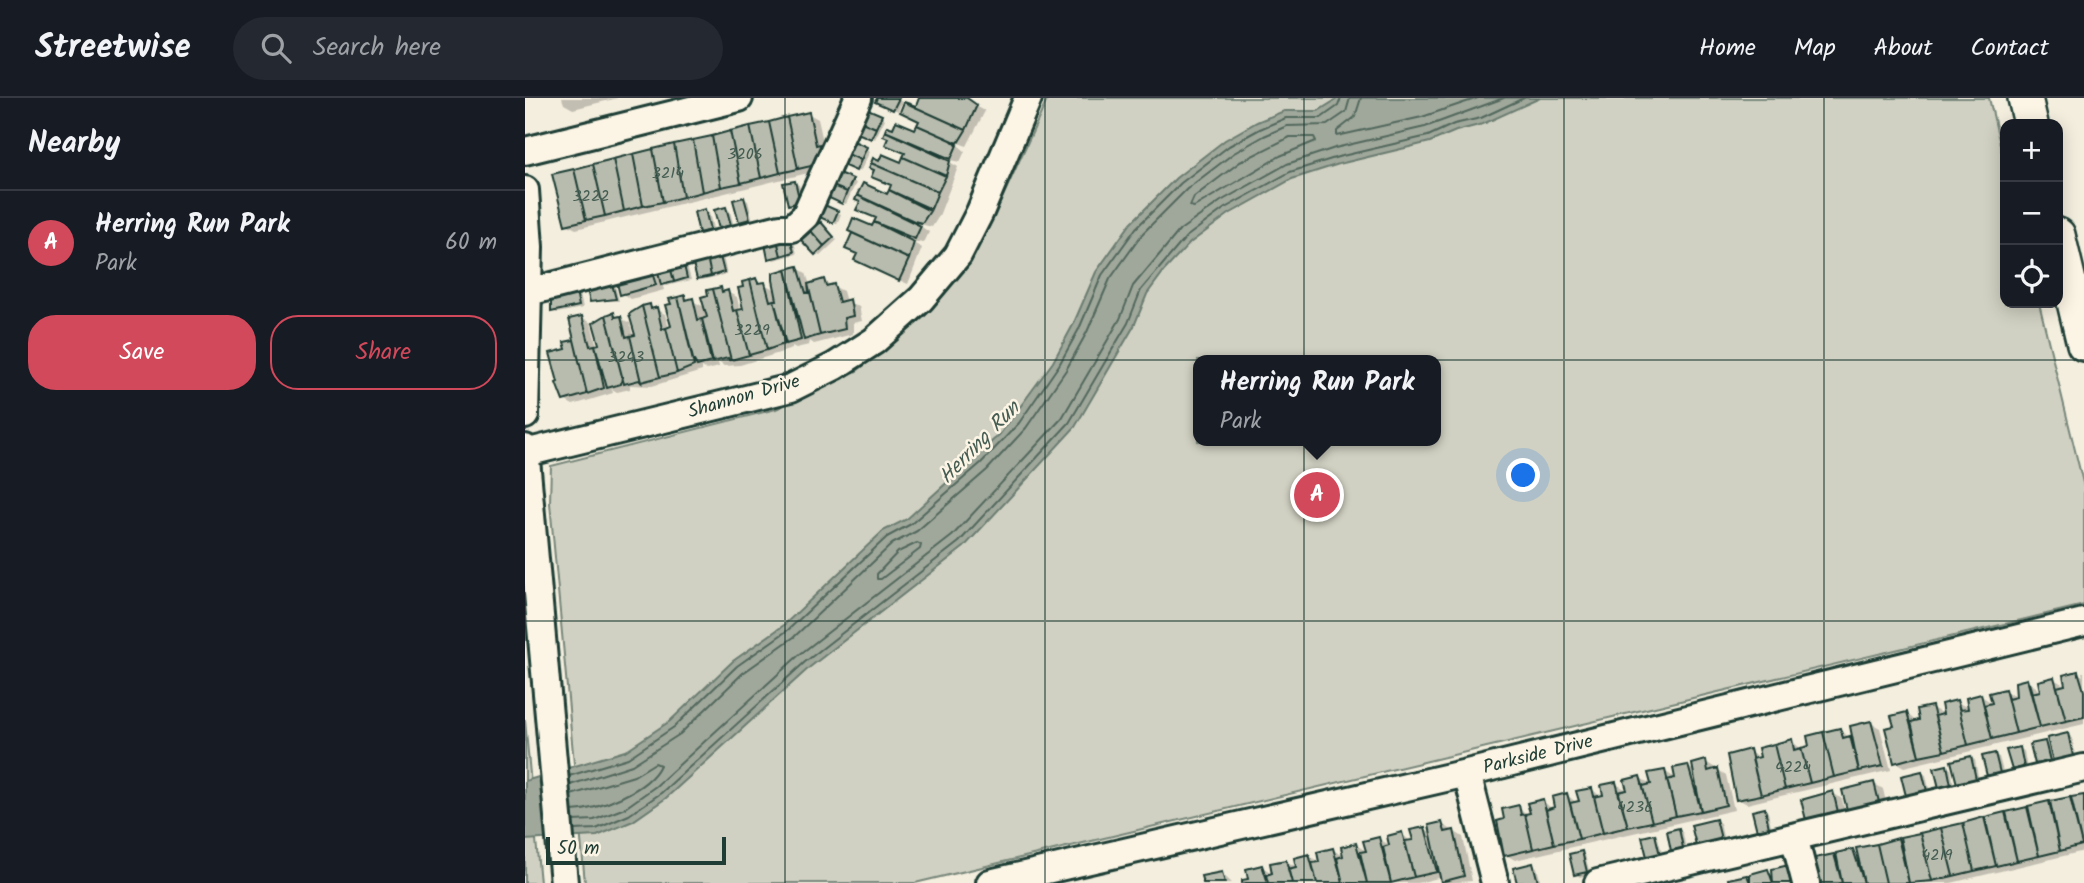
<!DOCTYPE html>
<meta charset="utf-8">
<style>
body{margin:0;font-family:Kalam,sans-serif;background:#242831;color:#f1f3f6}
.controls{position:absolute;right:21px;top:21px;display:grid;overflow:hidden;border-radius:14px;box-shadow:0 4px 18px #0003}
.controls button{width:63px;height:63px;display:grid;place-items:center;padding:0;border:0;border-bottom:2px solid #363941;background:#171b24;color:#f1f3f6;font:35px sans-serif}
.scale{position:absolute;left:21px;bottom:18px;width:180px;box-sizing:border-box;padding-left:7px;border:4px solid #1f3d34;border-top:0;font-size:19px;line-height:24px;white-space:nowrap;color:#1f3d34;-webkit-text-stroke:5px #fcf5e5;paint-order:stroke}
.you{position:absolute;left:999px;top:378px;width:24px;height:24px;margin:-18px;border:5px solid #fff;border-radius:50%;background:#1a73e8;box-shadow:0 0 0 10px #1a73e833}
.badge{display:grid;place-items:center;width:46px;height:46px;border-radius:50%;background:#d1495b;color:#fff;font-size:23px;font-weight:700}
.pin{position:absolute;translate:-50% -50%;border:4px solid #fff;box-shadow:0 2px 7px #0006}
.popup{position:absolute;left:668px;top:257px;width:248px;height:91px;box-sizing:border-box;display:grid;place-content:center;border-radius:14px;background:#171b24;filter:drop-shadow(0 2px 5px #0005);font-size:23px;white-space:nowrap;color:#9ea1a6}
.popup b{font-size:26px;color:#f1f3f6}
.popup::after{content:'';position:absolute;left:50%;top:100%;margin-left:-14px;border:14px solid transparent;border-top-color:#171b24}
.list{margin:0;padding:0;list-style:none}
h2{display:flex;justify-content:space-between;align-items:center;height:91px;margin:0;padding:0 28px;font-size:30px}
h2 small{font-size:23px;font-weight:400;color:#9ea1a6}
.list li{display:grid;grid-template-columns:46px 1fr auto;gap:21px;align-items:center;box-sizing:border-box;height:105px;padding:0 28px;border-top:2px solid #363941}
.list b{display:block;font-size:26px;white-space:nowrap}
.list p{margin:0;font-size:23px;white-space:nowrap;color:#9ea1a6}
.list em{font-size:23px;font-style:normal;color:#9ea1a6}
.actions{display:flex;gap:14px;padding:21px 28px}
.actions a{flex:1;padding:16px 0;border:2px solid #d1495b;border-radius:28px;text-align:center;font-size:24px;color:#d1495b}
.actions .main{background:#d1495b;color:#fff}
.icon{flex:none;width:38px;height:38px;fill:none;stroke:currentColor;stroke-width:2;stroke-linecap:round;stroke-linejoin:round}
.map{position:relative;flex:none;width:1559px;height:785px;overflow:hidden}
header{display:flex;align-items:center;gap:42px;box-sizing:border-box;height:98px;padding:0 35px;background:#171b24;border-bottom:2px solid #363941}
header strong{font-size:33px}
nav{display:flex;gap:38px;margin-inline-start:auto;font-size:24px}
.search{width:490px;height:63px;background:#242831;display:flex;align-items:center;gap:18px;box-sizing:border-box;padding:0 24px;border-radius:38px;color:#9ea1a6;font-size:26px}
main{display:flex}
aside{flex:1;background:#171b24}
.map>svg:first-child{display:block}
.green{fill:#d0d1c2;stroke:#78877b;stroke-width:2;fill-rule:evenodd}
.water{fill:#a0a89b;stroke:#6c7d72;stroke-width:2}
.shadow{fill:#0003}
.lines{fill:none;stroke-linecap:round;stroke-linejoin:round}
.shore{stroke:#53685d;stroke-width:2}
.building{fill:#b8bcae;stroke:#1f3d34;stroke-width:2}
.minor-casing{stroke:#1f3d34;stroke-width:32}
.major-casing{stroke:#1f3d34;stroke-width:38}
.minor{stroke:#fcf5e5;stroke-width:26}
.major{stroke:#fcf5e5;stroke-width:33}
.grid{fill:none;stroke:#1f3d34;stroke-width:2;stroke-opacity:0.55}
.labels{text-anchor:middle;dominant-baseline:central;stroke-width:5;stroke-linejoin:round;paint-order:stroke}
.number-label{font-size:16px;fill:#455d52}
.street-label{font-size:19px;fill:#1f3d34;stroke:#fcf5e5}
.water-label{font-size:21px;font-style:italic;fill:#465d53;stroke:#fcf5e5}
</style>
<header>
<strong>Streetwise</strong>
<div class="search"><svg class="icon" aria-label="search" viewBox="0 0 24 24"><circle cx="10" cy="10" r="6"/><path d="M15 15l6 6"/></svg>Search here</div>
<nav><a>Home</a><a>Map</a><a>About</a><a>Contact</a></nav>
</header>
<main>
<aside>
<h2>Nearby<small></small></h2>
<ul class="list">
<li><span class="badge">A</span><div><b>Herring Run Park</b><p>Park</p></div><em>60 m</em></li>
</ul>
<div class="actions"><a class="main">Save</a><a>Share</a></div>
</aside>
<div class="map">
<svg width="1559" height="785" viewBox="0 0 1559 785">
<rect width="100%" height="100%" fill="#f3eede"/>
<filter id="ink" filterUnits="userSpaceOnUse"><feTurbulence type="fractalNoise" baseFrequency=".0143" numOctaves="2"/><feDisplacementMap in="SourceGraphic" scale="14" xChannelSelector="R" yChannelSelector="G"/><feConvolveMatrix kernelMatrix="1 2 1 2 8 2 1 2 1" color-interpolation-filters="sRGB"/></filter>
<g filter="url(#ink)">
<path class="green" d="M523,0H1464L1480,67V205H1514L1559,389V507L390,785H60L25,405L26,368L251,311L332,273L399,219L442,169L464,129ZM673,262H911V343H673Z
M0,622L15,785H0Z"/>
<path class="water" d="M814,0H1015L958,26L931,33L905,44L814,66L767,81L704,116L665,145L639,173L622,196L609,228L550,329L439,449L285,569L141,700L108,723L72,738L0,742V683L100,653L145,623L208,563L259,527L358,433L382,421L475,336L528,264L548,227L571,174L606,125L651,80L700,42L732,24L759,13H793Z"/>
<path class="shadow" d="M37,0H93L48,11L39,6Z
M354,0H370L377,4L373,13L356,6Z
M403,0H436L460,13L442,48L428,43L440,53L435,64L420,61L433,69L414,118L407,129L391,125L404,134L399,145L385,143L397,150L383,186L340,167L334,156L322,150L329,135L348,130L353,121L332,102L338,88L363,98L368,88L357,83L377,67L382,56L360,37L363,30L391,34L395,23L392,10Z
M284,16L293,21L304,70L51,131L41,126Z
M356,19L360,21L350,41L334,34Z
M325,43L345,53L335,74L319,66Z
M310,75L331,85L321,106L304,99Z
M270,85L274,87L278,106L269,109L265,106Z
M219,101L223,103L228,123L219,125L215,123Z
M201,110L205,113L209,129L199,132L195,129Z
M180,113L184,115L189,134L180,137L176,134Z
M312,114L316,116L312,126L296,118Z
M296,126L312,142L295,158L291,156Z
M268,139L272,156L249,162L245,159Z
M197,155L202,176L177,182L173,180Z
M161,164L166,182L141,188L137,185L139,192L106,201L97,195L93,178Z
M272,170L281,175L285,187L298,183L318,193L321,204L334,208L337,223L328,225V236L289,246L285,243L284,247L271,250L267,248V251L215,267L199,268L193,264L194,269L182,272L177,269V273L127,288L105,287V291L92,294L87,291L88,295L48,307L39,302L42,246L51,243L57,219L66,225L72,248L76,247L88,216L105,225L108,239L112,238L124,208L140,216L144,230L148,229L147,203L160,199L181,210L195,191L212,199L215,213L220,212L231,182L249,191L251,200L253,199L250,176Z
M89,183L94,203H66Z
M54,192L58,210L32,215L28,213Z
M1557,574H1559V626L1379,669L1370,664L1371,630L1382,616L1392,624L1407,610L1420,617L1432,604L1445,611L1456,598L1469,606L1480,593L1493,600L1502,583L1511,589L1514,595L1529,581L1542,589L1553,575L1558,578Z
M1346,625L1355,630L1366,672L1222,706L1213,701L1224,653L1234,661L1267,643L1277,652L1315,632L1325,640L1329,639Z
M1543,637L1547,639L1551,660L1533,664L1527,660L1528,665L1516,667L1512,665L1519,645L1526,649Z
M1495,651L1499,653L1502,671L1492,674L1488,671Z
M1470,657L1474,659L1479,677L1468,679L1464,677Z
M1446,660L1450,662L1454,683L1437,687L1433,685Z
M1181,664L1201,677L1209,712L990,762L981,757V722L993,709L1003,717L1018,703L1028,712L1042,697L1052,705L1067,691L1076,699L1091,686L1104,693L1115,680L1128,687L1139,673L1152,681L1163,669L1168,672Z
M1422,669L1426,671L1429,688L1419,691L1415,689Z
M1397,675L1401,677L1405,695L1387,699L1383,697Z
M1348,685L1358,691L1362,709L1333,716L1323,711Z
M1308,695L1317,701L1321,718L1291,726L1282,721Z
M1559,698V753L1426,785H1293L1309,758L1328,753L1335,757L1373,742L1376,744L1377,741Z
M1239,712L1243,714L1247,732L1237,734L1233,731Z
M1191,723L1195,725L1199,743L1176,749L1172,746Z
M917,726L938,739L947,783L922,785L917,779L893,785H719L737,769L749,776L761,763L773,770L784,758L796,765L808,752L820,759L831,747L843,754L854,741L866,748L877,736L886,744L899,730L907,735Z
M1154,732L1158,735L1161,752L1152,754L1148,752Z
M1130,737L1133,740L1138,758L1128,761L1124,758Z
M1056,755L1060,757L1065,776L1055,779L1051,776Z
M1008,766L1012,769L1016,785H994L990,771Z
M696,775L707,785H679Z"/>
<g class="lines">
<path class="shore" d="M836,0L830,19L812,33V38L897,19L953,0
M765,39H789L791,43L755,58L669,109L665,108L669,99L715,64Z
M392,445L396,447L395,451L356,481H352V476L373,454Z
M44,678L103,660L149,629L212,568L263,532L362,439L386,426L456,365L494,325L534,267L554,231L577,177L611,130L656,85L704,48L735,31L761,20H796L813,8L816,0
M45,687L107,667L155,636L218,575L269,539L367,446L392,433L462,372L501,330L541,272L562,234L585,181L618,135L662,91L709,55L739,38L762,28L802,27L821,14L825,0
M46,697L109,678L130,665L135,667C124,692 73,712 47,713
M48,723L69,722L100,710L131,688L274,557L427,438L537,320L595,221L608,188L655,132L696,103L762,66L810,50L900,29L979,0
M49,732L71,731L104,717L136,695L280,564L434,444L544,325L603,225L616,192L661,139L700,110L765,74L813,59L903,38L929,26L956,20L999,0"/>
</g>
<path class="building" d="M352,0H374L368,12L350,4Z
M394,0H442L452,7L441,32L379,4L391,8Z
M379,4L441,32L433,45L392,27L394,23L375,14Z
M338,9L357,17L351,30L332,22Z
M284,14L291,47L295,46L297,59L295,66L273,71L262,19Z
M262,19L273,71L255,75L244,24Z
M332,22L351,30L346,41L328,33Z
M371,23L390,31L392,27L426,42L432,47L426,61L360,33L362,28L368,30Z
M244,24L255,75L236,80L225,28Z
M225,28L236,80L216,85L205,33Z
M205,33L216,85L196,89L187,38Z
M360,33L425,63L421,78L378,59L380,55L360,47L363,40L358,38Z
M187,38L196,89L177,94L168,42Z
M324,41L342,49L336,62L318,54Z
M168,42L177,94L158,99L149,46Z
M149,46L158,99L138,104L128,51Z
M128,51L138,104L118,108L108,56Z
M318,54L336,62L331,73L313,65Z
M108,56L118,108L99,113L88,61Z
M357,56L376,64L378,59L421,78L413,94L346,65L348,60L354,63Z
M88,61L99,113L80,118L68,66Z
M346,65L413,94L406,111L364,92L366,87L346,79L349,72L344,70Z
M68,66L80,118L61,122L49,71Z
M49,71L61,122L40,127L27,76Z
M309,73L328,81L322,94L303,86Z
M270,83L275,104L263,107L258,85Z
M338,85L362,96L364,92L405,113L397,125L389,123L332,97Z
M303,86L322,94L317,106L298,97Z
M332,97L396,128L390,141L349,124L351,120L331,112L335,104L330,102Z
M219,99L225,121L214,124L208,102Z
M295,105L313,113L308,125L290,117Z
M201,109L206,127L194,131L189,112Z
M180,111L185,132L174,135L169,114Z
M328,120L347,128L349,124L389,144L384,161L323,133Z
M296,124L309,139L299,148L286,133Z
M286,133L299,148L290,157L276,142Z
M264,135L269,154L256,158L251,138Z
M327,135L384,161L374,183L329,162L332,156L320,151Z
M251,138L256,158L243,161L239,141Z
M193,151L199,174L186,178L181,154Z
M181,154L186,178L172,181L166,158Z
M157,159L162,180L149,184L144,163Z
M144,163L149,184L136,187L131,166Z
M125,168L131,187L95,197L90,177Z
M273,168L281,195L284,194L283,186L295,237L279,242L261,171Z
M261,171L276,242L261,246L249,202H252L248,182V175Z
M85,178L91,201L65,204L60,184Z
M231,180L233,185L240,184L245,203L249,202L258,239L259,246L242,252L225,182Z
M299,181L301,188L309,186L314,204L325,201L328,218L319,220L320,231L295,237L283,186Z
M225,182L242,252L224,257L212,212L218,211L213,190L218,189L217,184Z
M50,188L54,208L26,214V194Z
M196,189L197,194L203,192L208,213L212,212L224,257L206,262L188,191Z
M188,191L206,262H204L203,260L188,264L177,221L182,219L176,199L183,197L182,192Z
M160,197L161,202L168,200L173,222L177,221L186,264L172,268L168,261L153,199Z
M153,199L169,268L152,275L141,230L146,228L140,207L146,206L144,201Z
M125,206L126,211L132,209L137,231L141,230L152,275L135,279L117,208Z
M117,208L135,279L116,284L105,238L110,237L104,216Z
M89,214L90,219L96,218L101,239L105,238L116,284L114,282L99,286L81,217Z
M81,217L97,278L96,286L82,290L70,247L74,246L68,225Z
M57,218L65,248L70,247L79,290L62,296L44,221Z
M49,242L62,296L38,303L31,285L33,284L25,255L41,251L39,244Z
M1553,573L1559,593V619L1541,623L1532,589L1540,587L1538,577Z
M1529,579L1541,623L1515,629L1504,585L1507,595L1515,593L1513,583Z
M1502,581L1515,629L1491,635L1480,591L1483,601L1491,599L1490,584Z
M1480,591L1491,635L1467,641L1459,607L1467,605L1464,595Z
M1456,596L1467,641L1443,647L1432,602L1435,612L1443,611L1441,600Z
M1432,602L1443,647L1419,653L1410,618L1418,616L1416,606Z
M1407,608L1419,653L1394,658L1386,624L1394,622L1392,611Z
M1382,614L1394,658L1369,665L1360,630L1369,628L1366,618Z
M1346,623L1358,668L1334,673L1325,628Z
M1315,630L1318,640L1325,638L1334,673L1309,679L1298,634Z
M1298,634L1309,679L1285,685L1276,650L1284,648L1282,638Z
M1543,635L1548,658L1528,663L1522,640Z
M1267,641L1269,652L1276,650L1285,685L1260,691L1249,646Z
M1520,643L1525,663L1510,666L1505,646Z
M1249,646L1260,691L1236,697L1227,661L1235,659L1233,650Z
M1495,649L1499,669L1487,672L1481,652Z
M1225,651L1236,697L1211,702L1202,657Z
M1470,655L1475,675L1462,678L1457,658Z
M1446,658L1451,681L1432,686L1426,663Z
M1181,662L1183,673L1193,670L1201,707L1176,713L1167,666Z
M1163,667L1176,713L1151,718L1142,682L1150,680L1148,670Z
M1422,667L1426,687L1414,690L1409,670Z
M1140,672L1151,718L1127,724L1115,678L1118,688L1126,686L1123,675Z
M1397,673L1402,693L1381,698L1376,678Z
M1115,678L1127,724L1103,729L1093,694L1102,692L1099,682Z
M1091,684L1103,729L1078,735L1069,699L1078,697L1076,687Z
M1349,684L1354,704L1322,712L1317,692Z
M1067,690L1078,735L1054,741L1045,705L1054,703L1051,693Z
M1308,693L1313,714L1281,722L1276,702Z
M1042,695L1054,741L1029,746L1021,712L1029,709L1027,699Z
M1559,697V747H1557L1546,699Z
M1545,699L1557,747L1535,753L1525,703Z
M1018,701L1029,746L1008,751L1000,716L1005,715L1002,705Z
M1524,703L1535,753L1514,758L1503,708Z
M994,707L996,717L1000,716L1008,751L979,758L972,723L979,721L977,711Z
M1502,709L1514,758L1492,763L1481,714Z
M1240,710L1244,730L1232,733L1227,713Z
M1480,714L1492,763L1471,768L1460,719Z
M1459,719L1471,768L1449,773L1438,725Z
M1191,721L1196,741L1171,747L1166,727Z
M917,724L920,734L929,732L939,778L916,784L904,727Z
M1438,725L1449,773L1428,778L1416,730Z
M900,729L912,774L889,779L880,743L888,742L885,732Z
M1154,730L1158,750L1146,753L1142,733Z
M1416,730L1428,778L1407,783L1395,735Z
M877,734L889,779L866,785L858,749L864,747L862,738Z
M1395,735L1407,783L1384,785L1375,739Z
M1130,736L1135,757L1122,759L1117,739Z
M854,739L866,785H842L835,754L841,753L838,743Z
M1373,740L1384,785H1361L1352,746Z
M831,745L842,785H818L812,760L818,758L816,749Z
M1352,746L1361,785H1339L1331,750Z
M808,750L818,785H792L787,765L794,764L792,754Z
M1328,751L1339,785H1317L1311,755Z
M1057,753L1062,774L1049,777L1044,756Z
M784,756L792,785H767L763,771L771,769L769,760Z
M1309,756L1317,785H1291L1286,766L1291,764L1290,760Z
M761,762L767,785H743L741,777L747,775L745,765Z
M1008,765L1013,784L992,785L988,770Z
M1268,766L1275,785H1248L1247,771Z
M737,767L743,785H717V782L723,781L721,771Z
M1243,771L1248,785H1225V776Z
M697,774L700,785H678L676,778Z
M1222,777L1225,785H1204L1203,781Z"/>
<g class="lines">
<defs>
<path id="minor" d="M0,53L214,0
M0,92L4,149L0,317
M0,195L255,130H267L280,118L333,0
M0,350L39,785
M0,355L266,290L310,268L349,243L396,201L433,157L455,114L503,0
M942,675L970,785
M1269,739L1281,785
M465,785L942,675L1559,524
M1073,785L1559,670"/>
<path id="major" d="M1500,0L1506,26
M1533,137L1559,246"/>
</defs>
<use href="#minor" class="minor-casing"/>
<use href="#major" class="major-casing"/>
<use href="#minor" class="minor"/>
<use href="#major" class="major"/>
</g>
</g>
<path class="grid" d="M260,0V785M520,0V785M779,0V785M1039,0V785M1299,0V785M0,262H1559M0,523H1559"/>
<g class="labels">
<g class="number-label">
<text x="220" y="56">3206</text>
<text x="143" y="75">3214</text>
<text x="66" y="98">3222</text>
<text x="227" y="232">3229</text>
<text x="101" y="259">3243</text>
<text x="1268" y="669">4224</text>
<text x="1110" y="709">4236</text>
<text x="1412" y="757">4219</text>
</g>
<g class="street-label">
<text transform="translate(219 299) rotate(-16)">Shannon Drive</text>
<text transform="translate(1013 657) rotate(-14)">Parkside Drive</text>
</g>
<g class="water-label">
<text transform="translate(455 345) rotate(-46)">Herring Run</text>
</g>
</g>
</svg>
<div class="controls">
<button>+</button>
<button>−</button>
<button><svg class="icon" aria-label="locate" viewBox="0 0 24 24"><circle cx="12" cy="12" r="6"/><path d="M12 2v4M12 18v4M2 12h4M18 12h4"/></svg></button>
</div>
<div class="scale">50 m</div>
<div class="you"></div>
<div class="pin badge" style="left:792px;top:397px">A</div>
<div class="popup"><b>Herring Run Park</b>Park</div>
</div>
</main>
